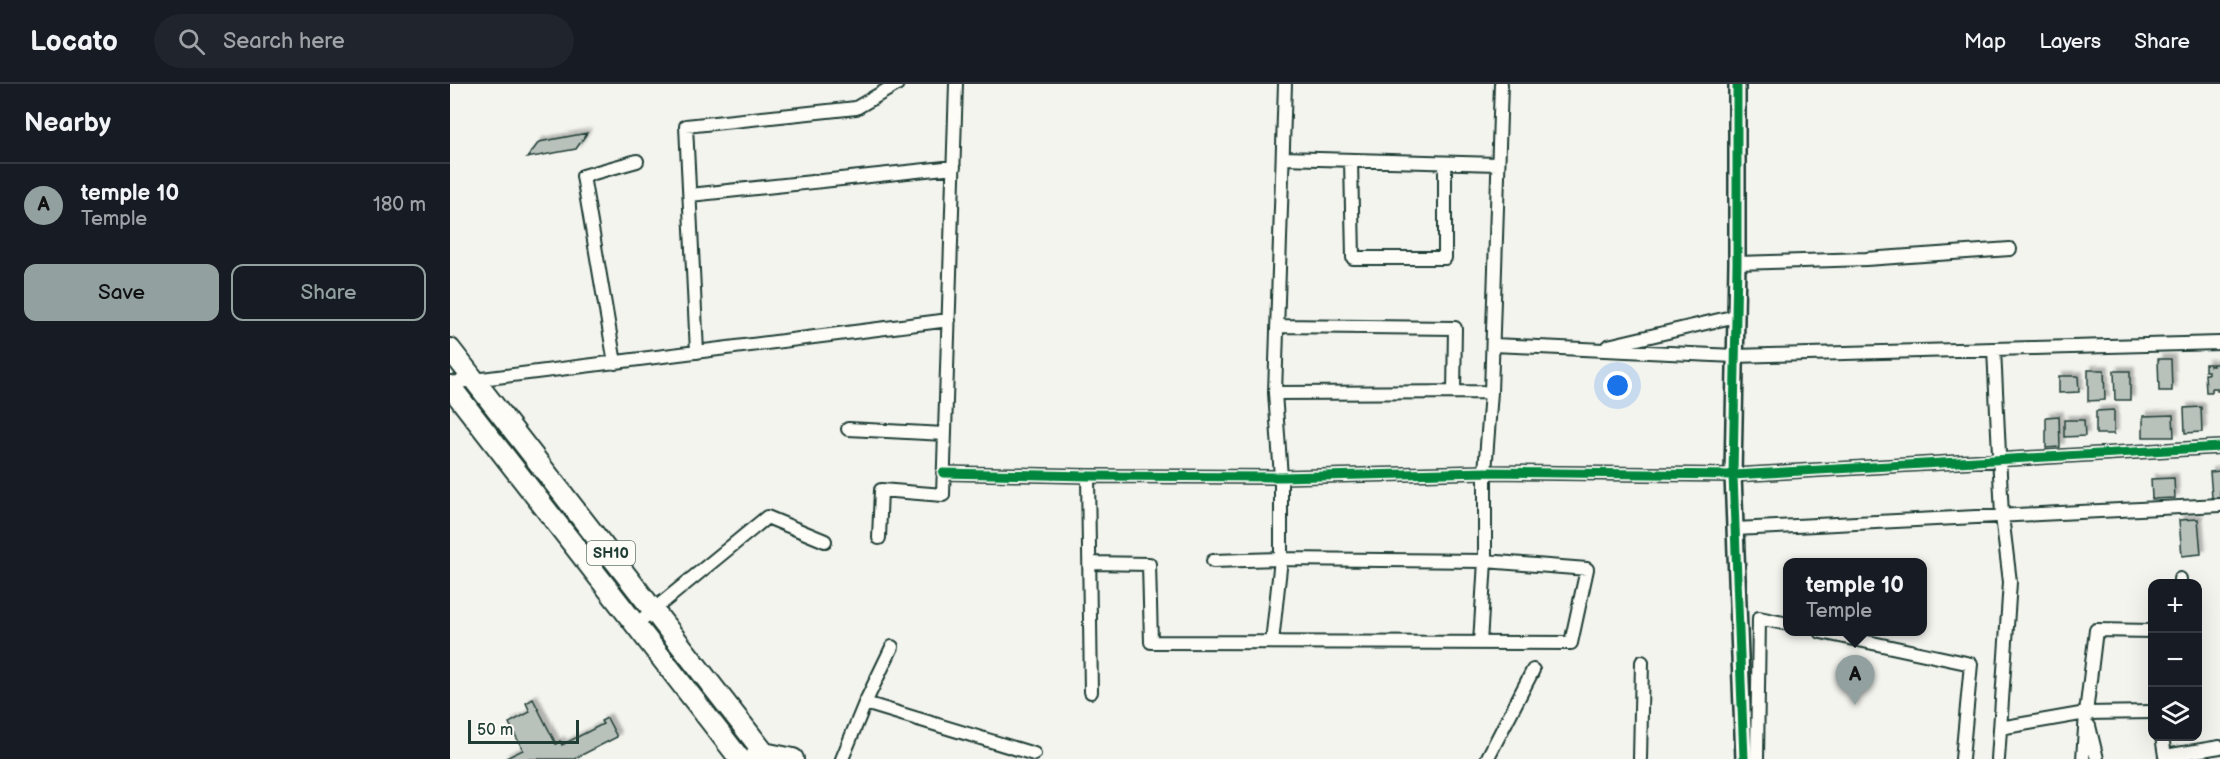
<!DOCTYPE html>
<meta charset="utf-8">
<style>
body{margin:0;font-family:"Balsamiq Sans",sans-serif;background:#20242c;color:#f1f3f6}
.controls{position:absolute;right:18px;bottom:18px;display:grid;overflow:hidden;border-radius:12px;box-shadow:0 6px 24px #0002}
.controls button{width:54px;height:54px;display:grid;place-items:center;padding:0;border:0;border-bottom:2px solid #363941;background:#171b24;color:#f1f3f6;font:30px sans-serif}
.scale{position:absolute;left:18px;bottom:15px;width:111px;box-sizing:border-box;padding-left:6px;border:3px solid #1f3d34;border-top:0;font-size:16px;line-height:21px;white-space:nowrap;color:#1f3d34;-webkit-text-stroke:4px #fdfcf7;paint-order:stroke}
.you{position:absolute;left:1168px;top:302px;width:21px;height:21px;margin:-15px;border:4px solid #fff;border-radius:50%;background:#1a73e8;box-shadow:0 0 0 9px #1a73e833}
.badge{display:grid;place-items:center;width:39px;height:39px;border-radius:50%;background:#92a19f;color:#111;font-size:20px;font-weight:700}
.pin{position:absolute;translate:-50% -50px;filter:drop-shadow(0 2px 3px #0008)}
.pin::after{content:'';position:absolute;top:32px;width:21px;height:18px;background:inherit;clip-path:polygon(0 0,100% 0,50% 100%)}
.popup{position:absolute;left:1333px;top:474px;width:144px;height:78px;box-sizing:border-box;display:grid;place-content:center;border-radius:12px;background:#171b24;filter:drop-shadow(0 2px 4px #0005);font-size:20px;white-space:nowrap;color:#9ea1a6}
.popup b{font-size:22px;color:#f1f3f6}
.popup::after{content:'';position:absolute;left:50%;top:100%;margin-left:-12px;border:12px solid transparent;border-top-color:#171b24}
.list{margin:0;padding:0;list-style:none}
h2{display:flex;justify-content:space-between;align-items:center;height:78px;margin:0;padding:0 24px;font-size:26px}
h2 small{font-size:20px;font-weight:400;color:#9ea1a6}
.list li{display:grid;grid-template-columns:39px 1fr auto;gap:18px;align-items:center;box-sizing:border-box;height:84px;padding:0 24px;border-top:2px solid #363941}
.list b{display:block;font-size:22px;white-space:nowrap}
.list p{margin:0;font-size:20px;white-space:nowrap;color:#9ea1a6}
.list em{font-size:20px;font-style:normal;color:#9ea1a6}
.actions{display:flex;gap:12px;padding:18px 24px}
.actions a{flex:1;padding:14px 0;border:2px solid #92a19f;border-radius:12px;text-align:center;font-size:21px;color:#92a19f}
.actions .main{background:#92a19f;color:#111}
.icon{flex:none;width:33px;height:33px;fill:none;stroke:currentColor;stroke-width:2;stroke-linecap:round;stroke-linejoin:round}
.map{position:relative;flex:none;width:1770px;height:675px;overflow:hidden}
header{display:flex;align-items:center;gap:36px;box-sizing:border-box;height:84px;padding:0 30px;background:#171b24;border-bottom:2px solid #363941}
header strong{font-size:28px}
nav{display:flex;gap:33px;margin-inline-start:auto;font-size:21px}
.search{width:420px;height:54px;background:#20242c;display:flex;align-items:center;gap:15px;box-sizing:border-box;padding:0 21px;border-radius:33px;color:#9ea1a6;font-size:22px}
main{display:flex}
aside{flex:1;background:#171b24}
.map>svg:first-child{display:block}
.building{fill:#b9c1bb;stroke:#1f3d34;stroke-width:1.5;filter:url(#shadow)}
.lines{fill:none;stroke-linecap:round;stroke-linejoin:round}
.minor-casing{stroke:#1f3d34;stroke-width:16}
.tertiary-casing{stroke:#1f3d34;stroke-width:20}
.primary-casing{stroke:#1f3d34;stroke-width:24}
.minor{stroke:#fdfcf7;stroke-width:12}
.tertiary{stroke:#fdfcf7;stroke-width:15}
.primary{stroke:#fdfcf7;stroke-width:20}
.cycleway-casing{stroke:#fdfcf7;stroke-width:13}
.cycleway{stroke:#00873e;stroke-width:9}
.labels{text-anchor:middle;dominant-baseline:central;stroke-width:4.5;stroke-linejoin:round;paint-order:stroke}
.shield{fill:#fdfcf7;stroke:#62766e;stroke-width:1.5}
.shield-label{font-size:15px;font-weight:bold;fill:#1f3d34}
</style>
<header>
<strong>Locato</strong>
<div class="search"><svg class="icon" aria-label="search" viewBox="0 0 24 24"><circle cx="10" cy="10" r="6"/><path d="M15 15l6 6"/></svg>Search here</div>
<nav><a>Map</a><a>Layers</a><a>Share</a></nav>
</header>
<main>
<aside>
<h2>Nearby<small></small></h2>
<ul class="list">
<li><span class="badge">A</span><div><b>temple 10</b><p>Temple</p></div><em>180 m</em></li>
</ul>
<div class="actions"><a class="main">Save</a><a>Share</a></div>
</aside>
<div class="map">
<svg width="1770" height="675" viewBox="0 0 1770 675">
<defs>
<filter id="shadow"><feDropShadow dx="4" dy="-4" stdDeviation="1.5" flood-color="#0004"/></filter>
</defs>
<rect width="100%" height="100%" fill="#f4f4ef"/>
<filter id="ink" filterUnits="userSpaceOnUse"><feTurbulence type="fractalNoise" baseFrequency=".0167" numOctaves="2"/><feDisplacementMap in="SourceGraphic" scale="12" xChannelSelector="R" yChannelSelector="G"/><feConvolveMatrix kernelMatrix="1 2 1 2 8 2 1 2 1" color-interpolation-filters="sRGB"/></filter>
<g filter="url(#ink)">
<path class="building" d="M137,49L126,65L77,74L89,58Z
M1708,275H1721L1722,307H1709Z
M1755,280H1760V282H1763L1762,280H1769L1770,307H1767V304H1762V308H1756L1755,290H1758V287H1755Z
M1638,286H1654L1655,316L1638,317Z
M1664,287H1680V316H1665Z
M1609,292H1628L1629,308L1609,309Z
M1751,323L1752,348L1735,349L1734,324Z
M1664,326V350H1646V327Z
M1723,331L1724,353H1693V332Z
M1609,332L1610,363L1596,364V333Z
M1614,336H1634L1635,352L1614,353Z
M1770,387V414H1762L1760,388Z
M1724,394L1725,414L1702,415L1701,395Z
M1748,435L1751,470L1732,472L1729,436Z
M83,615L106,660L110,657L112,661L153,640L151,637L157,634L167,653L124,675H54L73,666L59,639L80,628L76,619Z"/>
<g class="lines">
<defs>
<path id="minor" d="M833,74L1048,80
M901,76L903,174H995V79
M240,111L504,83
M1287,179L1416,175L1560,165
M827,242L1005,244L1004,308
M1043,261L1285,272L1770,259
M1158,262L1286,232
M1544,265L1552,432L1560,498L1548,675
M247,268L236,42L406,24L447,0
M165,279L133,92L187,77
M0,299L499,236
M825,309L1041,308
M398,345L495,350
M493,389L638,392L831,393L1035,388L1283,391L1770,363
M638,392L641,608
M1285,445L1770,421
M429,454L431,406L493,411L506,0
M640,479L699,480L701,558L1121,559L1137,485L1035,477L831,475L763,477
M1730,500V495
M185,541L317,433L375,457
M1702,547L1646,546L1636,629L1702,628
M1371,548L1521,580L1512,675
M822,558L831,475V393L825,309L835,0
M1030,559L1035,477V388L1041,308L1051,0
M415,619L584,670
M1639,642L1647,675
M1550,644L1636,629L1633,675
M1712,652L1715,672L1770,663
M392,675L415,619L442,563
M1037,675L1083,586
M1190,675L1192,578
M1307,675L1309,534L1338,540"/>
<path id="tertiary" d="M1287,0V179L1283,391L1294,675"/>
<path id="primary" d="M0,265L319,675
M0,302L290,675
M307,670L314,669L343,675"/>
</defs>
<use href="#minor" class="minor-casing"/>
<use href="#tertiary" class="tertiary-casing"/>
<use href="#primary" class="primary-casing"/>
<use href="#minor" class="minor"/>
<use href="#tertiary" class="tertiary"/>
<use href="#primary" class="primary"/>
<defs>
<path id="cycleway" d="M1287,0V179L1283,391L1294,675
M493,389L638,392L831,393L1035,388L1283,391L1770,363"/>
</defs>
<use href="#cycleway" class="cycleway-casing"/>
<use href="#cycleway" class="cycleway"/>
</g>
</g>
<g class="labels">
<rect class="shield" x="137" y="457" width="48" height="24" rx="4.5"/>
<g class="shield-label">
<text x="161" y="469">SH10</text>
</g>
</g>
</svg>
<div class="controls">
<button>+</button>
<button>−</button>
<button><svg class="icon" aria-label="layers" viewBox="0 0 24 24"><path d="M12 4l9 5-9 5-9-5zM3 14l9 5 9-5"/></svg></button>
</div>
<div class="scale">50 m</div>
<div class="you"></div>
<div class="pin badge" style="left:1405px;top:621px">A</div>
<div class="popup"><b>temple 10</b>Temple</div>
</div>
</main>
